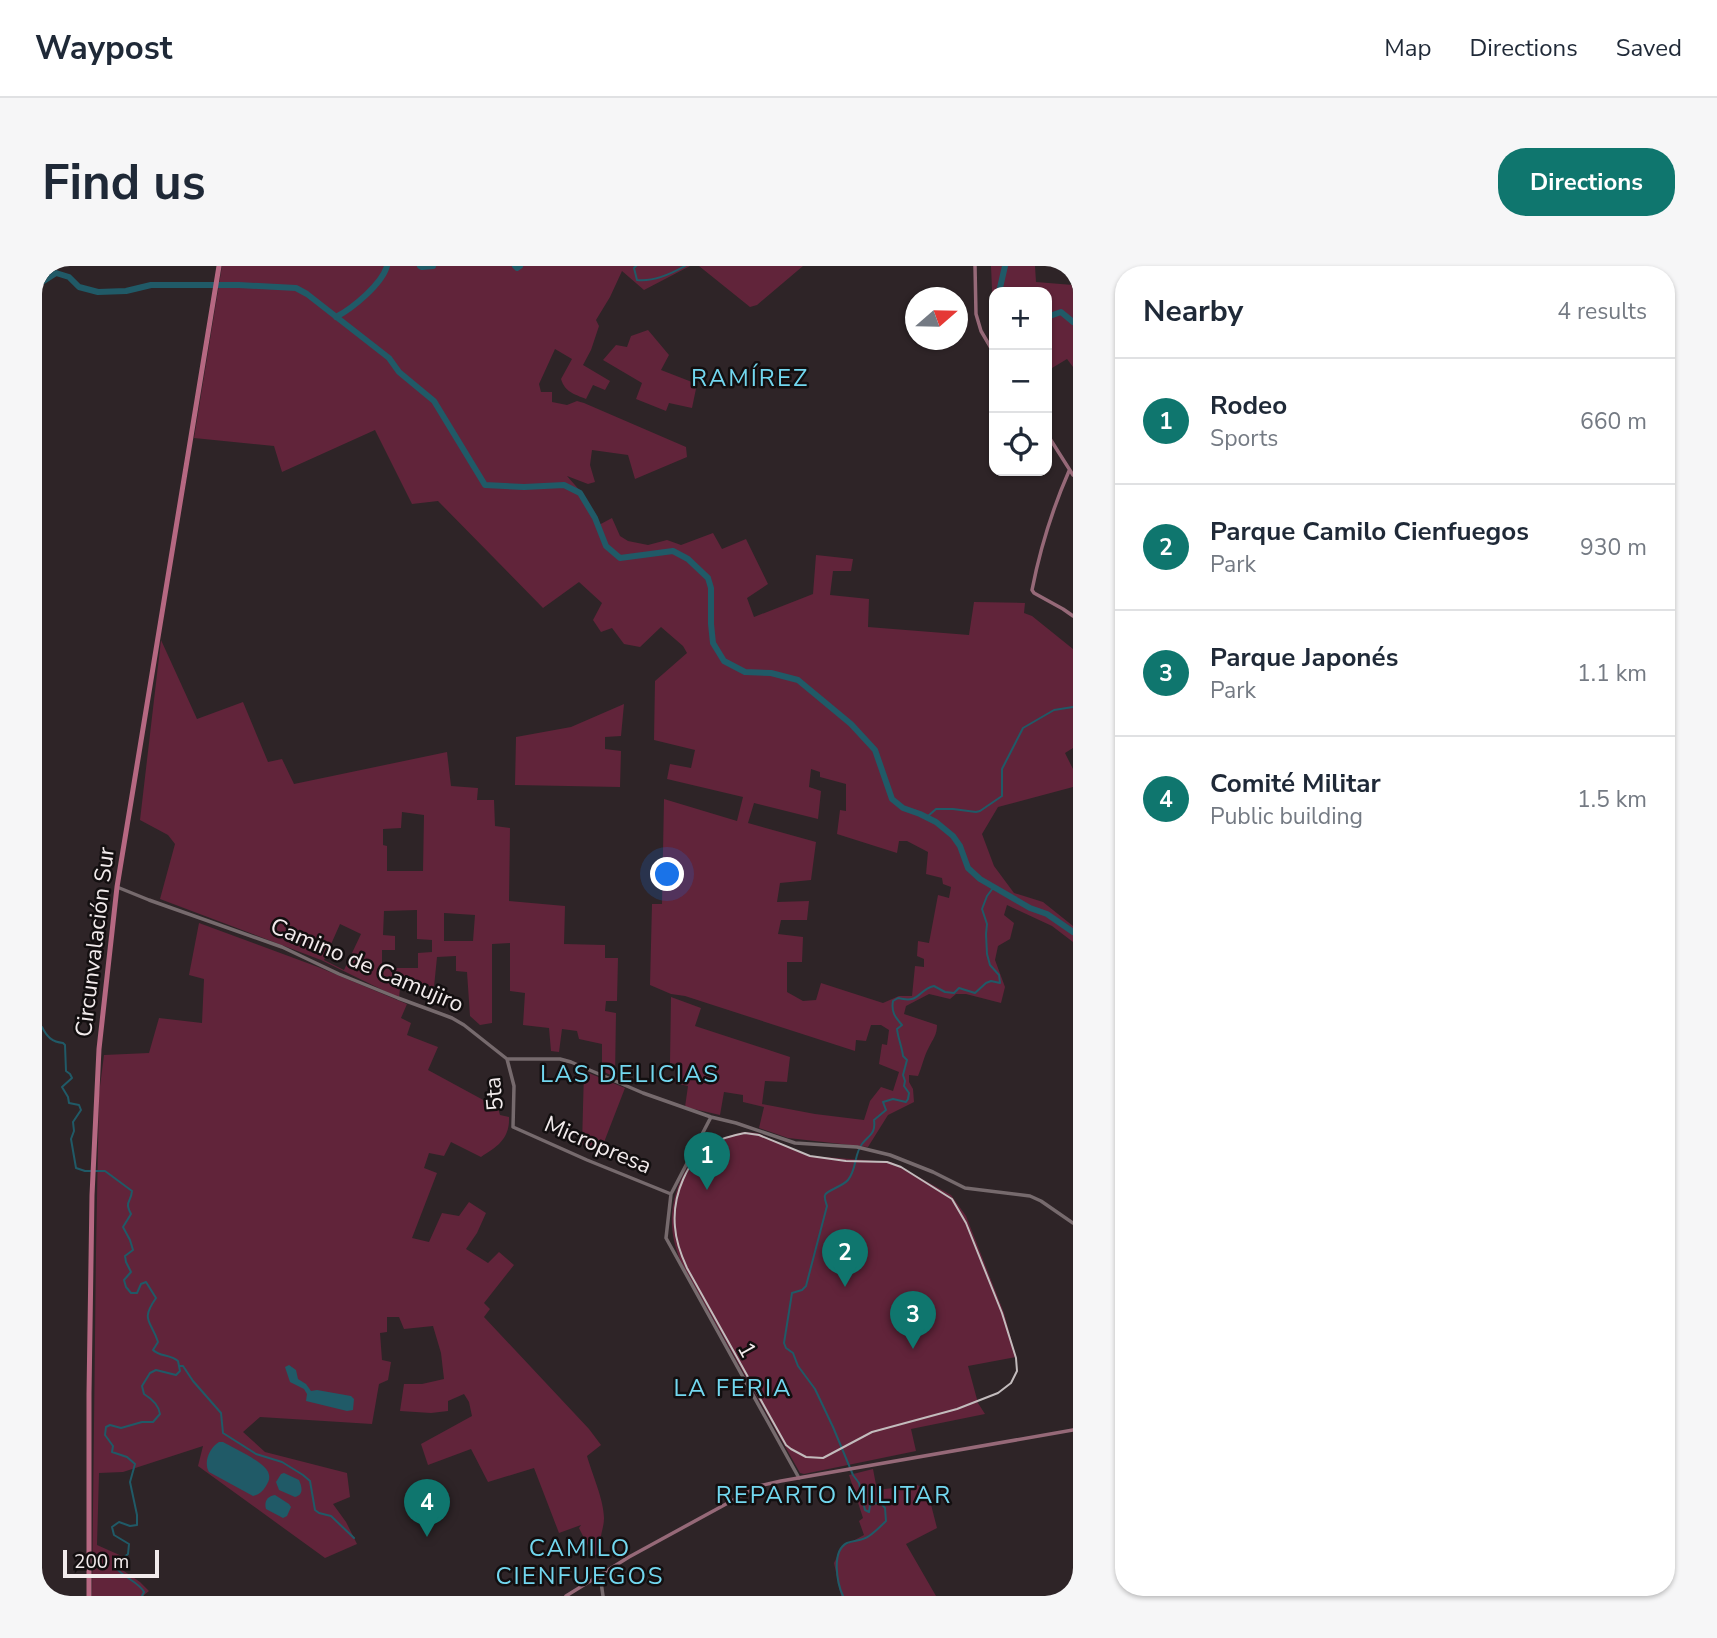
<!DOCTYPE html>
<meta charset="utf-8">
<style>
body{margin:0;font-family:"Nunito Sans",sans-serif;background:#f6f6f7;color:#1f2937}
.controls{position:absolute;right:21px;top:21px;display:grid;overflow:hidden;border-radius:14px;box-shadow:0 2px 5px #0004}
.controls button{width:63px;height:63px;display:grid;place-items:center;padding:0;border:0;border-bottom:2px solid #e0e1e3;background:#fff;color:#1f2937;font:35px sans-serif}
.compass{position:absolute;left:863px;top:21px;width:63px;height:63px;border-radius:50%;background:#fff;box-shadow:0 2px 5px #0004;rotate:70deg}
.scale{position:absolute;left:21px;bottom:18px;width:96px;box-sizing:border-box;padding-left:7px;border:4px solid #f2ebec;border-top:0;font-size:19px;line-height:24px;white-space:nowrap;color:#f2ebec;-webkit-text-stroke:5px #130f10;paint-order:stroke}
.you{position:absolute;left:626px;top:609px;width:24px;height:24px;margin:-18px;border:5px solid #fff;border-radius:50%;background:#1a73e8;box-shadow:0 0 0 10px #1a73e833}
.badge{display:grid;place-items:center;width:46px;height:46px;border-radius:50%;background:#0f766e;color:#fff;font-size:23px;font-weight:700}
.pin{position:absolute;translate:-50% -58px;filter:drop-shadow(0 2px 4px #0008)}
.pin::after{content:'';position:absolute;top:37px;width:24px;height:21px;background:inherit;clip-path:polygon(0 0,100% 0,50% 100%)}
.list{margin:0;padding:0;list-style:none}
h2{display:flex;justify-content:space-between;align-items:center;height:91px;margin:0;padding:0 28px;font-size:30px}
h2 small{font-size:23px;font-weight:400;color:#747a83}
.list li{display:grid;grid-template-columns:46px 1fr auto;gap:21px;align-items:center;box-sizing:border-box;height:126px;padding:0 28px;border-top:2px solid #e0e1e3}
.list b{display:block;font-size:26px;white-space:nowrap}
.list p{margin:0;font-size:23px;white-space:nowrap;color:#747a83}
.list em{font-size:23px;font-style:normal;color:#747a83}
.icon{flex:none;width:38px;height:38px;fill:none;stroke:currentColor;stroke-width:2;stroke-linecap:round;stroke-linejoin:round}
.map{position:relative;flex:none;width:1031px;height:1330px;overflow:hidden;border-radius:28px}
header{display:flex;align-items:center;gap:42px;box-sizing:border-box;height:98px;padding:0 35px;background:#fff;border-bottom:2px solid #e0e1e3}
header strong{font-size:33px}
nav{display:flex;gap:38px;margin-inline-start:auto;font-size:24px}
.intro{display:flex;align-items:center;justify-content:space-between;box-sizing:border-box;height:168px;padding:0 42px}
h1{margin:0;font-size:49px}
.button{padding:18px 32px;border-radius:28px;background:#0f766e;color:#fff;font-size:24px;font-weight:700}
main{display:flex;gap:42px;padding:0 42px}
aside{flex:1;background:#fff;border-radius:28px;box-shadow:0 2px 5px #0004}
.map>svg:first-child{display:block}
.green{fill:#61243a;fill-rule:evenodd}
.water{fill:#205a67}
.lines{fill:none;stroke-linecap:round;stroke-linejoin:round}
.stream{stroke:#205a67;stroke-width:2}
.river{stroke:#205a67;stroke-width:6}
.tertiary{stroke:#766a6d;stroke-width:3.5}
.secondary{stroke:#966978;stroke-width:3.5}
.primary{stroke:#b66882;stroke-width:5}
.rail{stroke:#c3bcbd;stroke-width:2}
.labels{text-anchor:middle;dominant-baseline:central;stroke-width:5;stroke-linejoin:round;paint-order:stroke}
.street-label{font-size:23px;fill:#f2ebec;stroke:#130f10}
.neighbourhood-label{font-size:24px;letter-spacing:2px;fill:#72d7ef;stroke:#130f10}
</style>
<header>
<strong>Waypost</strong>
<nav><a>Map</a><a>Directions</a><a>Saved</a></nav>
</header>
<div class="intro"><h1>Find us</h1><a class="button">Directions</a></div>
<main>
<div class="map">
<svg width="1031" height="1330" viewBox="0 0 1031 1330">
<rect width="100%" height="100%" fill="#2e2427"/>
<path class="green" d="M180,0H648L602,24L580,5L568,31L554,54L557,60L549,84L541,99L568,115L563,124L551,119L544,133C532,128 523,126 519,113L530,93L513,83L497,118L499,126H510V136L525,139L535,135L542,137L644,181L645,191L593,213L586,189L550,184L548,199L553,216L546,218L525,210L540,227L555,260L570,252L578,270L586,275L606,279L625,274L639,279L671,267L680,283L704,273L726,318L705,332L712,351L771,328L774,289L811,293L809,305H791L788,329L827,333L826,361L927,369L932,336L983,337L982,347L990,350L1031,383V482L1023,487L1031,503V521L956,541L940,568L952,600L972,627L1001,636L1031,660V676L1010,660L965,639L962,649L972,657L968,673L956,680L953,694L963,721L959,737L924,728H914L908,733L887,728L864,740L862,748L895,759C895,769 891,773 887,781C882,790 880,801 876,810L867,809V816L871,823L872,836L846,849L826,881L746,872L717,862L722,841L701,836V829L682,826L678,849L643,841L646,820L633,817L634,798L628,797L629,731L659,742L653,760L748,791L745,816L723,815L720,838L773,848L822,854L828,835L839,821L851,825L857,806L837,798L840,778L845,779L847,764L839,759H829L824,775L814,774L813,785L643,730L629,728L608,719L610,638H620L622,533L695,555L701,531L625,513L628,498L649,502L653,484L612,474L613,415L645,387L641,380L619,361L598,381L582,378L570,362L559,366L551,354L560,337L537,316L501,342L396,235L370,238L333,164L240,206L232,180L152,172ZM769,503L778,506V511L804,518V545L798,544L795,568L855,587L857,575H865L886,586L884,608L900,612L901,618L909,621L907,632L896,629L887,677L876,675L875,690L882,693V701L873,700L870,730H857L841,737L779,717L774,734L761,735L745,726V696H760L761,671L736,668L739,654H765L767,635L735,636L738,617L769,614L774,576L706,557L712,537L776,553L779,525L767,521Z
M657,0H761L715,39L708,41Z
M949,0H993L994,16L1031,19V101L1025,93L1005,105V26H952L951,47Z
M606,64L627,89L619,104L655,118L650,142L627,137L624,145L594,133L600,117L561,94L574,79L585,81L589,70Z
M119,374L155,453L201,436L226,496L240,493L252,518L405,486L409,520L436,522L435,534H452L453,560L468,562L467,635L523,640L522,678L563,679V692H576L575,735H564L563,745L574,747L573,811L560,805V778L537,773L535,765L520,763L517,786L509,785L507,762L481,759L483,727L468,725V677L450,678V757L438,759L428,750L425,706L414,705V690L395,691L392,721L359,713L357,732L279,694L118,633L133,578L126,569L98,554ZM360,546L382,549L381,605H345V580L341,579V563L359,562ZM375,644V673L390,674V686L376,687V702H340V684H353V670L341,669L342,645ZM402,647L433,649L431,675H402ZM298,658L319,668L302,704L282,694Z
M582,438L579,470L563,471V483L579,485L578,521L473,519L474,471L529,461Z
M157,657L276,701L365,738L359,752L369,757L365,769L396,781L386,804L456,842L458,849L467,851C468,873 455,881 439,891L409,876L402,890L387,887L382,902L395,907L370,972L387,976L400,947L417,950L427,936L444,947L435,967L424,983L446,997L457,986L472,999L442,1037L448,1043L442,1051L547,1163L559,1179L545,1190C550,1208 562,1234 562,1252C562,1265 555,1272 561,1285L551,1290L537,1262L539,1259L517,1267L492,1202L446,1216L429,1183L386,1199L379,1178L430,1150L427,1136L422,1128L406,1135V1145L389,1147L358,1145L362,1118H380L402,1113L399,1087L391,1060L362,1063L357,1051H345V1066L338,1067L340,1094L349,1096L346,1114L337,1118L330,1158L218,1151L201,1166L223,1186L305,1207L308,1231L291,1238L304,1256L315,1278L283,1292L156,1200L161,1180L81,1206L57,1207L55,1279L82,1291L79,1303L98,1316L107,1325L101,1330H50L54,985L57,828L62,789L107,787L117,752L160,757L162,713L147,709Z
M542,805L583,822L559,884L540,878Z
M703,866L715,867L768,890L849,896L909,929L924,950L962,1047L974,1091L926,1100L936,1137L943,1148L869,1163L874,1185L762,1208L758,1207L639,996C625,963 627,933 645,902C647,898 649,891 653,888C663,876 688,869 703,866Z
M831,1203L835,1224L875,1219L885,1223L895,1262L864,1278L894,1330H799L792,1297L800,1281L822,1269L817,1255L821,1252L807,1209Z"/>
<path class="water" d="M247,1099L254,1104L256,1113L264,1118L269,1125L275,1124L309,1130L312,1133L311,1144L305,1145L264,1135L265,1128L262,1123L248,1116L243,1101Z
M177,1176H181C191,1182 226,1197 227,1209C228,1214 226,1216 224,1220C220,1226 218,1228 211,1230L167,1206C161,1196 168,1181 177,1176Z
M242,1207L257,1214C260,1221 262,1229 253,1231L237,1224L234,1216L239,1208Z
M233,1229L247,1238L249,1241L245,1250L241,1252L224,1243C222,1236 225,1230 233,1229Z"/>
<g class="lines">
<path class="stream" d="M594,0L592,2L595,14C612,16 629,8 643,0
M885,551L894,543H911L934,546L938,545L960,530V503L981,462L1012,444L1031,441
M0,761C5,771 10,776 21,777L23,779L24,805L28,808L30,812L20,821L26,831L27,837L37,839L39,844L31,856L32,865L29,873L34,902L43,905H63L90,925C89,937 82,935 89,948L81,961L88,974L91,984L83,990L84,996L89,1006L82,1014L84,1021L89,1027H95L99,1018L104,1016L114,1032C98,1055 109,1054 116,1076L111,1084C118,1091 128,1088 136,1095L138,1105L134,1109L114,1104L108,1107L100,1120L102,1128C110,1133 117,1139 118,1148L111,1156H100L79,1162L68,1159L64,1161L63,1169L71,1180L70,1186L85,1191L93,1198L88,1216L95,1249V1259L88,1260L77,1256L70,1261L72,1269L87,1278L86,1288L77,1295L73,1301C81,1311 98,1317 102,1326L100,1330
M138,1100H141L151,1115L179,1147L181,1167L214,1188L240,1196L261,1209L268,1215L273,1244L277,1247L289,1250L312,1272
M801,1330C795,1317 789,1285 805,1277C812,1274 821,1275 827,1270C833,1266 839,1260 844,1255L843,1242L838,1236L828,1239L827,1246L823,1244L817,1217L811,1209L791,1161L773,1123L756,1100L751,1087L744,1082L742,1077L750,1027L760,1024L764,1020L785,940C784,937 782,932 783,929C784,925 801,920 806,914C815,903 812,888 820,878C827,869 834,868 832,854L844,844L841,836L851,833L864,836L866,833L867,827L862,820L863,815L861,809L865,794L861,790C860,781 856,772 855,763L860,759C853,751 849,746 851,735L856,732C879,738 875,724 892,720L903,726L912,727L917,722L933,727L944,717L949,715L958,717L957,709L948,699L945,688L944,668L945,658L940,643L945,630L951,622"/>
<path class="river" d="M378,0L380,1L391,0
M473,0L475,2L478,0
M0,16L14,7L27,11L37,21L56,26L84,25L109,19H197L254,22L265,28L347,92L357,106L392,135L443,219L482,221L522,219L538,227L553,252L564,280L578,292L631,285L646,293L666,312L669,322V358L671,377L682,395L703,406L729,407L756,414L809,458L833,484L850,533L861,542L878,548L894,556L911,570L918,580L926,602L938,613L988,642L1005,648L1031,666
M957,26L963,0
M294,51C311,42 340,18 345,0
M1005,51L1019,46L1031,56"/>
<path class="tertiary" d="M75,621L107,634L240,681L297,708L356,732L410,752L422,759L465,793H518L529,796L601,827L669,851L694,857L753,877L815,881L848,889L891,906L923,922L988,930L999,935L1031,957
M465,793L472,820L471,861L545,894L629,928
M669,851L629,928L624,972L757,1212
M558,1309L561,1330"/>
<path class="secondary" d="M933,0L934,48L939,65L952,87
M1005,168L1031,209
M1027,205C1010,244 998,283 990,324L992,327L1021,343L1031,350
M524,1330L587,1291L717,1220L739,1215L1031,1164"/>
<path class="primary" d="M47,1330V1128L50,929L57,783L75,621L177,0"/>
<path class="rail" d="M703,867L717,869L768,890L804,895L845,896L859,901L910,933L924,957L960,1047L974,1092L975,1105L969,1117L956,1127L915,1143L830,1166L781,1192L764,1191L749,1183L744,1179L645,1002C639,989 634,976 633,961C630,930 645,892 672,877C682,871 693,869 703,867Z"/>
</g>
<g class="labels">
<g class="street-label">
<text transform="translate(53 676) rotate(-83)">Circunvalación Sur</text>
<text transform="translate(325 699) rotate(23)">Camino de Camujiro</text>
<text transform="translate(452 828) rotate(-95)">5ta</text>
<text transform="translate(556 879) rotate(23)">Micropresa</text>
<text transform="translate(705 1084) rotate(61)">1</text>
</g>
<g class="neighbourhood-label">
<text x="708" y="112">RAMÍREZ</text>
<text x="588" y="808">LAS DELICIAS</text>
<text x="691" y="1122">LA FERIA</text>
<text x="792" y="1229">REPARTO MILITAR</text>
<text x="538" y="1282">CAMILO<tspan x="538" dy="28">CIENFUEGOS</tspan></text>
</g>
</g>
</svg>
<div class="controls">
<button>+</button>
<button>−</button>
<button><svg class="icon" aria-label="locate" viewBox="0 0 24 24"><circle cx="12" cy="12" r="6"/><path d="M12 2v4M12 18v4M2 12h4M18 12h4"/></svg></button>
</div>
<svg class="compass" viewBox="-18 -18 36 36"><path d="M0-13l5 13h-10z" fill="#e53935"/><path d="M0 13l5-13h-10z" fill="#747a83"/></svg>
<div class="scale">200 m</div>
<div class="you"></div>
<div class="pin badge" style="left:665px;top:924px">1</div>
<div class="pin badge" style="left:803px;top:1021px">2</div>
<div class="pin badge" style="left:871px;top:1083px">3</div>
<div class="pin badge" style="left:385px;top:1271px">4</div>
</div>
<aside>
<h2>Nearby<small>4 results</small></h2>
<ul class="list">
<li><span class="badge">1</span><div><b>Rodeo</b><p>Sports</p></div><em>660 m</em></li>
<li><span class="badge">2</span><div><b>Parque Camilo Cienfuegos</b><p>Park</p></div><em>930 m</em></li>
<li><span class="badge">3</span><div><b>Parque Japonés</b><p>Park</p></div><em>1.1 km</em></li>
<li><span class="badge">4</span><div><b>Comité Militar</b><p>Public building</p></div><em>1.5 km</em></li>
</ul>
</aside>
</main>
